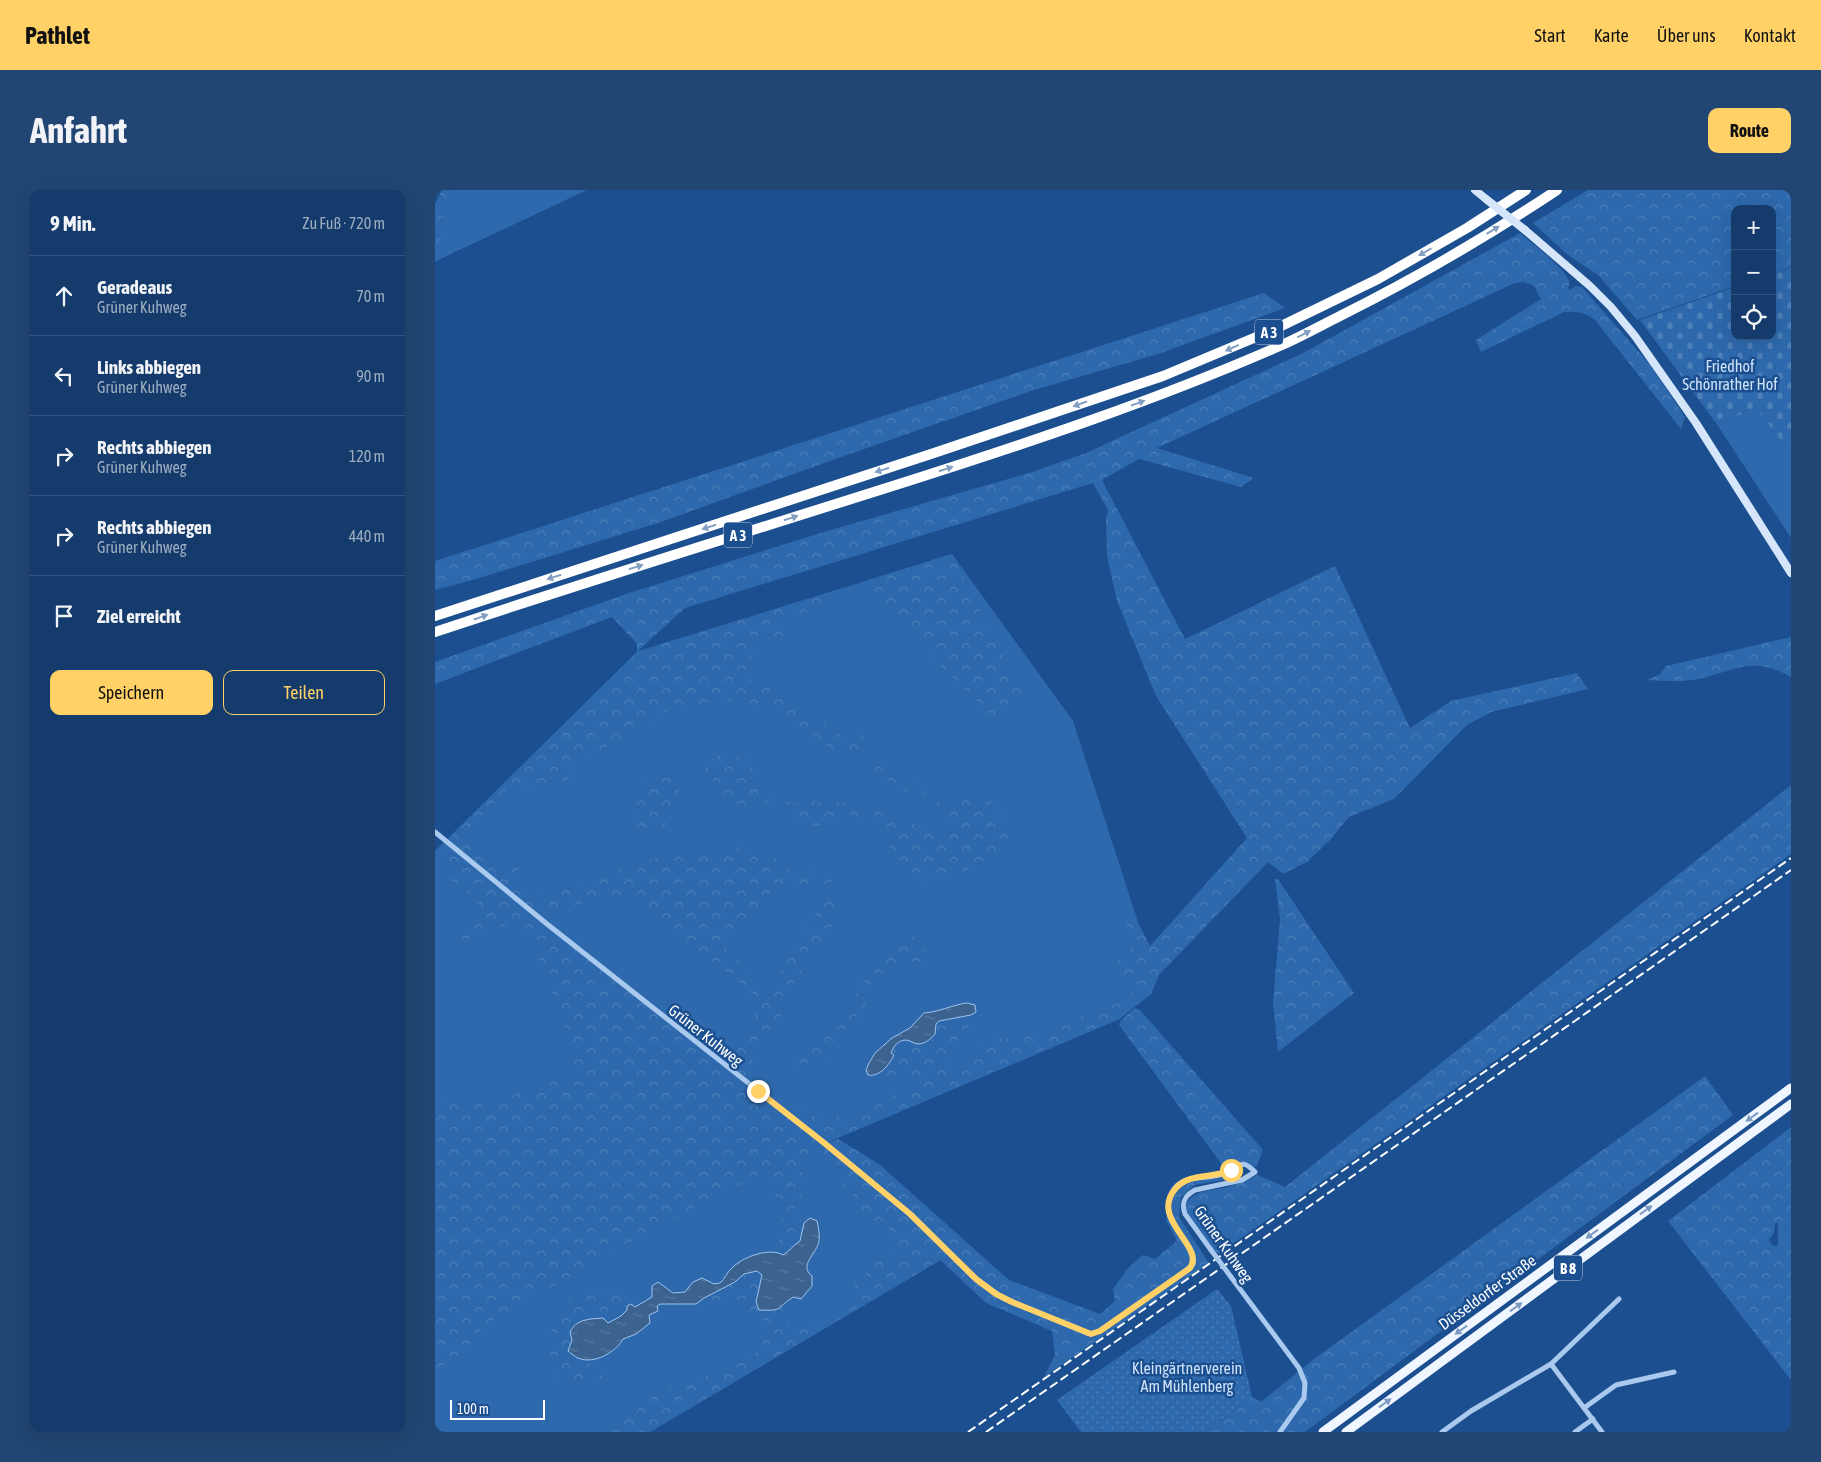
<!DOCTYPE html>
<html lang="de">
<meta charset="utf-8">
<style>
body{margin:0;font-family:"Asap Condensed",sans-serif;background:#214673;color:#f1f3f6}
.controls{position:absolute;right:15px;top:15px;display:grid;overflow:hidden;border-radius:10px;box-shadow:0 5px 20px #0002}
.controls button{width:45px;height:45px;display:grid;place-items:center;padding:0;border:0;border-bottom:1px solid #33557e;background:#143b6b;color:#f1f3f6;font:25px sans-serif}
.scale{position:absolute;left:15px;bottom:12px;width:95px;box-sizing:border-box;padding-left:5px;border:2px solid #fff;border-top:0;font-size:14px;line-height:18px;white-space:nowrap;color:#fff;-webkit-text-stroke:4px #1b4f8f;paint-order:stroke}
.stop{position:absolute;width:15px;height:15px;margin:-11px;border:4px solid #ffd166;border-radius:50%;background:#fff}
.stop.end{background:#ffd166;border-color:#fff;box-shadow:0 1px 5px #0008}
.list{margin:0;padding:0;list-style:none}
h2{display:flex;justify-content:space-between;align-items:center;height:65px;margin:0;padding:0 20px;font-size:21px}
h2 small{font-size:16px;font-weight:400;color:#9dadc1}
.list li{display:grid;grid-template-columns:32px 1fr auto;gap:15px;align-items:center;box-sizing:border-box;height:80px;padding:0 20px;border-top:1px solid #33557e}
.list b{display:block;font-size:19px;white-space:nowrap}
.list p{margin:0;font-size:16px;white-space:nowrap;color:#9dadc1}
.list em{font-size:16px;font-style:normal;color:#9dadc1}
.actions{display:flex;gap:10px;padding:15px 20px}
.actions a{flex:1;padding:11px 0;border:1px solid #ffd166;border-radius:10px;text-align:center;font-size:18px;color:#ffd166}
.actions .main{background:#ffd166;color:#111}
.icon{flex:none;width:28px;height:28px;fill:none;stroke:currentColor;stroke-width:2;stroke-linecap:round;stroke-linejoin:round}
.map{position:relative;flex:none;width:1356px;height:1242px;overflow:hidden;border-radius:10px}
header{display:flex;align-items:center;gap:30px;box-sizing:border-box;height:70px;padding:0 25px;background:#ffd166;color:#111}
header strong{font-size:24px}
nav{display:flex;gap:28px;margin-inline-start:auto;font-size:18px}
.intro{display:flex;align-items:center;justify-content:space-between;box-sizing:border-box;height:120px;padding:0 30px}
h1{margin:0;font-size:35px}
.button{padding:12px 22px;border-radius:10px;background:#ffd166;color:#111;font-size:18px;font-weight:700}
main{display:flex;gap:30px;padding:0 30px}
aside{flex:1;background:#143b6b;border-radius:10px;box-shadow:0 5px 20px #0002}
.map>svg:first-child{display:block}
.grass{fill:#2e69ad}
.forest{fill:url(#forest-crowns)}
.cemetery{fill:url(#cemetery-stones)}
.park{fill:url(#park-dots)}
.water{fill:url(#water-ripples);stroke:#9cc4f0}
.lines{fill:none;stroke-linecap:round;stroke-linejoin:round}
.minor{stroke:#a9c9ee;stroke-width:5}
.secondary{stroke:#d6e6fa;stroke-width:8}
.primary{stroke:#f0f6ff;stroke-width:9}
.motorway{stroke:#fff;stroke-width:10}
.rail{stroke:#fff;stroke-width:2;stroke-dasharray:9 4;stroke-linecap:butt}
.minor-bridge{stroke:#a9c9ee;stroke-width:5}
.secondary-bridge{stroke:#d6e6fa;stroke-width:8}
.oneway{fill:#829ec1}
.oneway2{fill:#7b9ac1}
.route{stroke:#ffd166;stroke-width:6}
.labels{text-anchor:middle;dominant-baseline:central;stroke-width:5;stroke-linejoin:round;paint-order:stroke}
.shield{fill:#1b4f8f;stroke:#bbcadd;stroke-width:1}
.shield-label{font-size:15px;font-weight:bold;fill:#fff}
.park-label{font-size:16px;fill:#cfe3fa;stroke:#1b4f8f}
.street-label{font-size:16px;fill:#fff;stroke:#1b4f8f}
</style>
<header>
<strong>Pathlet</strong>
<nav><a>Start</a><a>Karte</a><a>Über uns</a><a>Kontakt</a></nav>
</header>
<div class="intro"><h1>Anfahrt</h1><a class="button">Route</a></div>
<main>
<aside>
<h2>9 Min.<small>Zu Fuß · 720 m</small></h2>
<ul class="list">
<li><svg class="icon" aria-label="ahead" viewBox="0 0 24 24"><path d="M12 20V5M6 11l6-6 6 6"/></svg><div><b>Geradeaus</b><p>Grüner Kuhweg</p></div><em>70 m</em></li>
<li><svg class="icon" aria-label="left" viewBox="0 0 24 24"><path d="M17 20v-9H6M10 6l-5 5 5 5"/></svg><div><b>Links abbiegen</b><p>Grüner Kuhweg</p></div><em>90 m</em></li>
<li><svg class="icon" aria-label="right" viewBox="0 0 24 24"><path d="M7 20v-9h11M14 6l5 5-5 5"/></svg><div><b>Rechts abbiegen</b><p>Grüner Kuhweg</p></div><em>120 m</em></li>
<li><svg class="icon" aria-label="right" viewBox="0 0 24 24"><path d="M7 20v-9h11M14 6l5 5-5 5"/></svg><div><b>Rechts abbiegen</b><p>Grüner Kuhweg</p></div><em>440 m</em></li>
<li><svg class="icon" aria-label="arrive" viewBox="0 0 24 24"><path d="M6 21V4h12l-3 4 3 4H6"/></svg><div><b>Ziel erreicht</b></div></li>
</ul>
<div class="actions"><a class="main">Speichern</a><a>Teilen</a></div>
</aside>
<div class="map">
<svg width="1356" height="1242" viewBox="0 0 1356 1242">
<defs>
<pattern id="forest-crowns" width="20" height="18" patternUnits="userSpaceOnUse" patternTransform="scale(1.25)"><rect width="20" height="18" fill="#2e69ad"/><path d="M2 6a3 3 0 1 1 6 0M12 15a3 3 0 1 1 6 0" fill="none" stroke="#4d80b9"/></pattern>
<pattern id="cemetery-stones" width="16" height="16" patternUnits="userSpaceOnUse" patternTransform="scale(1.25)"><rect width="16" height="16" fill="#2e69ad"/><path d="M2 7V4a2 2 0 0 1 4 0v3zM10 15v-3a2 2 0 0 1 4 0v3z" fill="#4d80b9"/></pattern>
<pattern id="park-dots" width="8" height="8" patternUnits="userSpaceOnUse" patternTransform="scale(1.25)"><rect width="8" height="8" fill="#2e69ad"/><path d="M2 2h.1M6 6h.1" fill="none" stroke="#4d80b9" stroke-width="1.8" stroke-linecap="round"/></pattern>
<pattern id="water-ripples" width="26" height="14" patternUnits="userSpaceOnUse" patternTransform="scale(1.25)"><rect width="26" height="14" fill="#3c6290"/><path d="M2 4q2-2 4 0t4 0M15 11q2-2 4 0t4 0" fill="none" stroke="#597aa1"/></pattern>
</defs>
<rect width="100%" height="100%" fill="#1b4f8f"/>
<path class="grass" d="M20,0H152L18,63L0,43Z
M1320,217L1351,257L1356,251V348L1283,236Z
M517,364L638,531L704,735L715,756L724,785L716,804L685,829L389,954L506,1070L215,1242H0V661L202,462Z
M1343,1033L1353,1035L1356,1033V1052H1350L1343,1056Z"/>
<path class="forest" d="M4,0H20L0,43L18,63L0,72V14L6,2Z
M1153,0H1356V77L1337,84V19H1300V96L1202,130L1164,86L1132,64L1098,33Z
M1085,43C1095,52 1131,79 1134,91C1135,94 1134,95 1133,98L1135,100L1141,96L1147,97L1216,176L1250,227L1246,239L1160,130C1149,122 1142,121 1129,122L1046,162L1041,150L1106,109L1099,96L1089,92L1080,93L722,258L819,288L806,297L704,269L667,290L750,449L900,376L975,538L1016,511L1142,483L1153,499L1056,522L1032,535L959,609L914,627L895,650L872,672L848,684L833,672L724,785L716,804L685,828L391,952L321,897L327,893L387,931L395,924L412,931L491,888H442L456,875C457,870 457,863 458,859C462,846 477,856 484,855C492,855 497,850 502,845V832L536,826L532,845L511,870L520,876L549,864L547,850L593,847L696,808L697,797L675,785L674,777L695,763L697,746L691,734L692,726L697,722L715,756L812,648L721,506L682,411L672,366L671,329L673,320L658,293L250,418L203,461L402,400L400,412L349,431L357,446L337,457L326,440L310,487L340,501L409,547L429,545L436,554L434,560L416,568L404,563L359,535L341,522L311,512L293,510L237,518L226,524L215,534L146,570L134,589L89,601L77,594L31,641L47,665L72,677L78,672H86L81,694L110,707L230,664L265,666L302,657L340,669L366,687L378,681L398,691L387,699L365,700L339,697L315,733L287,754L334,802L391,707L401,704L397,737L379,760L353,804L352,817L317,869L327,882L318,896L292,876L295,866L328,812L195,704L102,723L14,650L72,591L75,593L72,590L202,462V454L177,427L0,494V472L191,404L392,341L594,283L651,263L870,162Z
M829,103L850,118L723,164L599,200L406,267L226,332L38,390L0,400V371Z
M517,364L590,510L558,528L424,393Z
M1356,447V487C1317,465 1301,481 1263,489C1247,492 1230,491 1213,490L1225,484L1231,476Z
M285,565C307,566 318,568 321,592L353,611L362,614L369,611L412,613L437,617L504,644L512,645L513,634C496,611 461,596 436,582L446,573L454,575L514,619L519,617L525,609L537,611L540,605H545L563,616L576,660L573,666L557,668L519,686L487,691L457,663L453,648L446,639L415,625L404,628L396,633L379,636L364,629L358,622L323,608L306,616L291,609L270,579L274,571Z
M224,582L237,583L244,596V607L227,642C217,644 208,642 198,645L194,641L203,603L211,589Z
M1356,595V664L783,1064C771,1051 756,1034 750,1016C758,999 776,1001 792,997C803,994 812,991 822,985L850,997Z
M12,654L386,952L369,974L366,1007L358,1022L367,1032L364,1050L356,1055L352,1062L348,1064L342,1059L348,1033L333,980L183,1059L48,1136L23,1173L0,1178V907H20L27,917L69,908L139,885V860L97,751L85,730L17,755L14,754L12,751L31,739L43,726L42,713L25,693L17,691L14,687L15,681L7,671Z
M840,689H843L919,803L843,862L838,812L845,730Z
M478,747L486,751L495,768L494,772L475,771L464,774L453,780L413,840L403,859L390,872L369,873L365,881L361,883L351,875L356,865L375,858L388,841H399C406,823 416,812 426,797C436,783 442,765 455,755C461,750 470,748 478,747Z
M700,818L705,820L828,960L822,976L819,977C807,968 802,971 791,980L684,835L686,830Z
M1270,886L1298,925L870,1242H770L817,1207L826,1212L875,1172Z
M1356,937V1033L1353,1035L1340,1033L1339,1043L1334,1049L1336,1054L1340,1056L1350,1052H1356V1190L1233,1031Z
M403,949L444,974L574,1090L665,1124L680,1111L678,1099L693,1078L708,1065L720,1069L742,1051L731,1030C735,1013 739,993 759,990C768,988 778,990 787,988C794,986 801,980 807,976L809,982L788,990L760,995L746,1007L744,1027L774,1073L609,1187L620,1165L617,1141L551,1113L505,1070L215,1242H171L179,1238L184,1227L234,1198L254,1194L324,1162L333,1141L329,1131L312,1121L300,1124L294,1109L273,1112L269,1108L300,1092L309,1084L322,1081L327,1085L325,1098L359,1110L349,1123L354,1134L349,1138L351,1143L377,1132L391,1133L407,1123L413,1105L421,1093L428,1090L441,1063L461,1067L456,1040L432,1033L423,1010L402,988L389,966V954Z
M183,1096L186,1112L173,1129L150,1130L137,1150L133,1161L165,1180L168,1188L161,1196L123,1188L107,1164L127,1146L126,1141L120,1143L114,1138L122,1126L128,1110Z"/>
<path class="cemetery" d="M1356,78V251L1351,257L1320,217L1283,236L1205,130L1300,97V146H1337V84Z"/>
<path class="park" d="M782,1099L796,1116L817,1207L770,1242H646L622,1210Z"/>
<path class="water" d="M532,813L540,815L541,822L536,825L504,831L501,834L500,844C496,849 490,854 483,854C479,854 475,850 471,850C463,850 458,857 456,863L459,865C454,875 445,887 433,885L431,880L434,873L440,863L457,848L475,838L489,823C504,822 517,815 532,813Z
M375,1028L382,1031C383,1036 385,1045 384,1051C382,1064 363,1075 377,1086V1096L366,1109L358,1107C340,1119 349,1121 324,1120L321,1112L327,1085L322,1081L309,1084L300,1092L269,1108L261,1114H225L222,1116L223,1121L214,1125L215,1133L201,1144L188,1149C181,1162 159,1175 143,1168C140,1167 136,1163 133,1161L137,1150L135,1142C141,1129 155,1129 168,1128L173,1133L186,1126L192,1120V1116L196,1114L200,1117L217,1107V1096L223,1092L238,1103L250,1102L258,1092L267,1088L279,1094L285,1093C290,1089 292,1082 297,1078C307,1067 335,1057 348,1065C355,1061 358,1055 365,1051L369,1033Z"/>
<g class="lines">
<path class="minor" d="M0,642L112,734L388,952L475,1024L541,1089L568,1108L652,1143L656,1144L665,1141L750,1082L758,1074C762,1053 728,1035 734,1011C741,980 770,992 791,983C805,977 806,967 820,982L807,990L760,1000C749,1006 746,1013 750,1024L776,1060
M796,1087L864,1178L870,1193L869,1208L845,1242
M1116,1174L1167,1242
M1149,1218L1181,1195L1239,1182
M1007,1242L1036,1221L1116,1174L1184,1109
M1140,1242L1158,1229"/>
<path class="secondary" d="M1040,0L1051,9
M1090,40L1155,96L1176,117L1200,146L1261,233L1356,383"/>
<path class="primary" d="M888,1242L1356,898
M911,1242L1356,914"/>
<path class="motorway" d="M0,426L496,264L728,186L838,140L943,89L1032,38L1091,0
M0,442C154,391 309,343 464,294C593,253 722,210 847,155C867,146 887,135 907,125C981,88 1053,46 1122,0"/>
<path class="rail" d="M533,1242L1356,668
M551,1242L1356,680"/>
<path class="minor-bridge" d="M776,1060L796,1087"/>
<path class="secondary-bridge" d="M1051,9L1090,40"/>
</g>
<defs><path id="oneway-solid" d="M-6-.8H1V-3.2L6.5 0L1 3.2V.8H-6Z" transform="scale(1.25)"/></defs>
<g class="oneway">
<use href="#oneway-solid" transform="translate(1058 40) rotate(-31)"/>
<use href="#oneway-solid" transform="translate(990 62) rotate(150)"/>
<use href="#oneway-solid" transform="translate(869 144) rotate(-27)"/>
<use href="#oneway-solid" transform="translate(797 158) rotate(156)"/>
<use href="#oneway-solid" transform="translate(703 213) rotate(-20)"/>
<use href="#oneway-solid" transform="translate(645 214) rotate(161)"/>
<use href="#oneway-solid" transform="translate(511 279) rotate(-18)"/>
<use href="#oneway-solid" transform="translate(447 280) rotate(162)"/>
<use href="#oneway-solid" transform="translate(356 328) rotate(-18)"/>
<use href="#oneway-solid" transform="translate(274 337) rotate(162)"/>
<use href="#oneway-solid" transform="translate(201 377) rotate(-17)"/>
<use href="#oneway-solid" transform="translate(119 387) rotate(162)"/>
<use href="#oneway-solid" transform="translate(46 427) rotate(-19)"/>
</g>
<g class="oneway2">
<use href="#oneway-solid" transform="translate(1317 927) rotate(144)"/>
<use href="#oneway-solid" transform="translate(1211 1020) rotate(-36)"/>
<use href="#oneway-solid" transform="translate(1157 1044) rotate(144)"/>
<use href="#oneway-solid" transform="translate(1081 1117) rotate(-36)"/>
<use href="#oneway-solid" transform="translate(1026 1140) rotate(144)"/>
<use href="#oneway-solid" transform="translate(950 1213) rotate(-36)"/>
</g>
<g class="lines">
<path class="route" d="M323,901L388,952L475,1024L541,1089L561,1104L577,1112L656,1144L665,1141L755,1078C771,1056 713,1029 741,998C755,982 779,989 796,980"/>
</g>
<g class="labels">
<g class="shield">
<rect x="820" y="129.5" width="28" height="25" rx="4"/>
<rect x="289" y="332.5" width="28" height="25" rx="4"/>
<rect x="1119" y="1065.5" width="28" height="25" rx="4"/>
</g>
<g class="shield-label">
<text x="834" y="142">A 3</text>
<text x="303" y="345">A 3</text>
<text x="1133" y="1078">B 8</text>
</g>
<g class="park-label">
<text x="1295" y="176">Friedhof<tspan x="1295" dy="18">Schönrather Hof</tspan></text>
<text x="752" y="1178">Kleingärtnerverein<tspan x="752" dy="18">Am Mühlenberg</tspan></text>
</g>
<g class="street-label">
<text transform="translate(271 845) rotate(38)">Grüner Kuhweg</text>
<text transform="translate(789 1054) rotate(55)">Grüner Kuhweg</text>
<text transform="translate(1052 1102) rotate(-36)">Düsseldorfer Straße</text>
</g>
</g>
</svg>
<div class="controls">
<button>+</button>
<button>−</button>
<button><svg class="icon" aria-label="locate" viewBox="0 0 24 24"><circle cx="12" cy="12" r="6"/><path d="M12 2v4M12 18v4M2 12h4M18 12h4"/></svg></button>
</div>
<div class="scale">100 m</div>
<div class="stop" style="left:796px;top:980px"></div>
<div class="stop end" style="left:323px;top:901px"></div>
</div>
</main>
